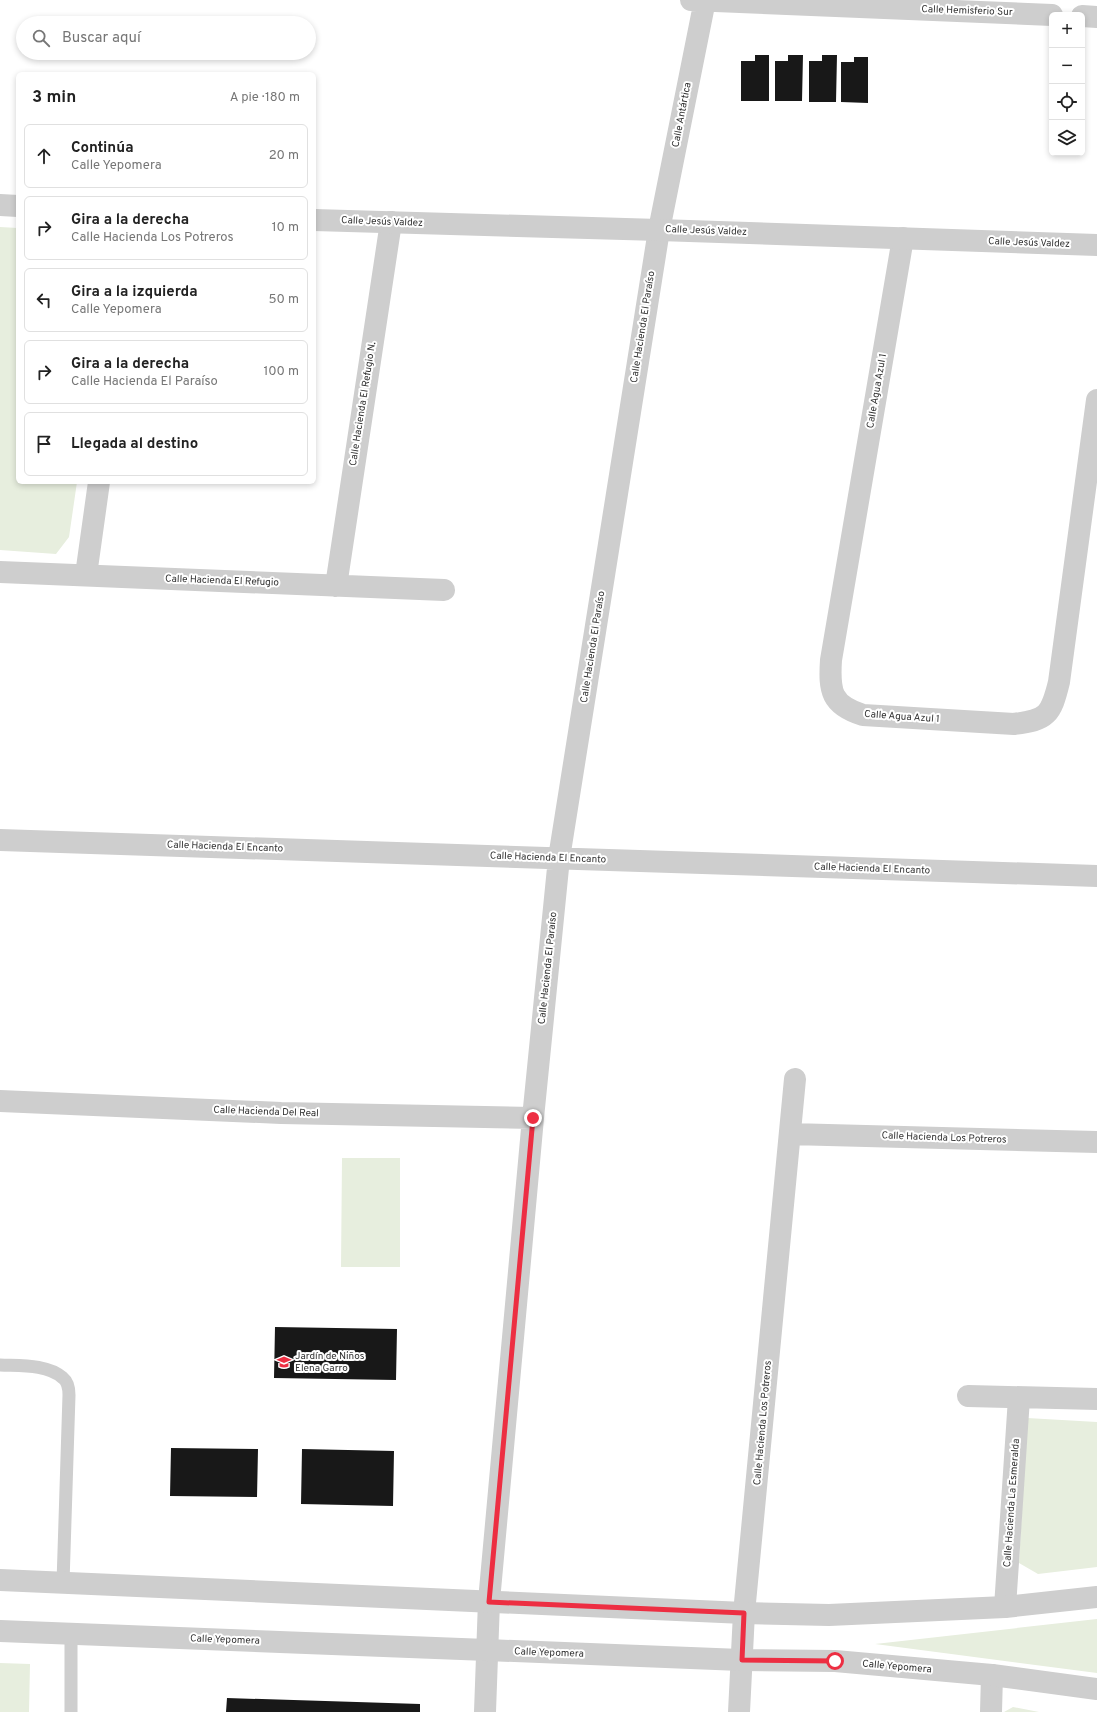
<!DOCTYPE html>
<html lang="es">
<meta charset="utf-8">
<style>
body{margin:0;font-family:Overpass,sans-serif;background:#f2f2f2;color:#222}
.controls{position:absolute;right:12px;top:12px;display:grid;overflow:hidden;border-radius:6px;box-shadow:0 2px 6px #0003}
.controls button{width:36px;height:36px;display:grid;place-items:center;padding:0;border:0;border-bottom:1px solid #e0e0e0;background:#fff;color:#222;font:20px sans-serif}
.stop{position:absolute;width:12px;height:12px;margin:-9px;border:3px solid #ed2e42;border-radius:50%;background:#fff}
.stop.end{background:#ed2e42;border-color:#fff;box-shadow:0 1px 4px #0008}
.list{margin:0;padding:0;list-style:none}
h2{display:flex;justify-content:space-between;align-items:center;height:52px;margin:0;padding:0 16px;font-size:17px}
h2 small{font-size:13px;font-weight:400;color:#767676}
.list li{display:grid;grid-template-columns:26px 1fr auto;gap:12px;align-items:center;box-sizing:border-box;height:64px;margin:0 8px 8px;padding:0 8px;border:1px solid #e0e0e0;border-radius:6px}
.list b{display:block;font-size:15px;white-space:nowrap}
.list p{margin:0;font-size:13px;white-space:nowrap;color:#767676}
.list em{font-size:13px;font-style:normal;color:#767676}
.icon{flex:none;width:22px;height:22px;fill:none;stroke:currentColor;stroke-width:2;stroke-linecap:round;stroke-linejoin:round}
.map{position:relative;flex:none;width:1097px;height:1712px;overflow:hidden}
.search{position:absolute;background:#fff;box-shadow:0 2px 6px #0003;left:16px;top:16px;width:300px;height:44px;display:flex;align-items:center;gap:10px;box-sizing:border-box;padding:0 14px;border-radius:22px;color:#767676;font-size:15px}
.panel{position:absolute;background:#fff;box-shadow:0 2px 6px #0003;left:16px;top:72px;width:300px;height:412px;border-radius:6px}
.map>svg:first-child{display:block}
.green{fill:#e7eede}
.building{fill:#181818}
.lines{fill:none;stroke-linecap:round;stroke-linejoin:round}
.service{stroke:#cecece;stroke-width:13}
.minor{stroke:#cecece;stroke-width:22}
.tertiary{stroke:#cecece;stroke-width:22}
.route{stroke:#ed2e42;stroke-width:5}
.labels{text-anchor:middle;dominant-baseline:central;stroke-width:4;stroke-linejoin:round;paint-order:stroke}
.street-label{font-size:10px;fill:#313131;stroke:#fff}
.poi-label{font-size:10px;fill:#313131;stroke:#fff;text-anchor:start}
</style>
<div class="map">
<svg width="1097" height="1712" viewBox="0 0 1097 1712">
<rect width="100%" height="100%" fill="#fff"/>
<path class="green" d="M0,227L18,228V482H77L69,537L56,554L0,550Z
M342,1158H400V1267H341Z
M1027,1418L1097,1422V1567L1038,1574L1019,1563Z
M1097,1619V1673L875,1644Z
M0,1663L30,1664L29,1712H0Z
M1013,1707L1039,1712H1004Z"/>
<path class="building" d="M755,55H769V101H741V61H755Z
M788,55H803L802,101H775V61H788Z
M822,55H837L836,102H809V61H822Z
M854,57H868V103L841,102V62H854Z
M275,1327L397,1329L396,1380L274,1378Z
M171,1448L258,1449L257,1497L170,1496Z
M302,1449L394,1451L393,1506L301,1504Z
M227,1698L420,1704V1712H226Z"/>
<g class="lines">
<path class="service" d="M0,1365C20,1366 47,1364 63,1378C68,1382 69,1389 69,1395L63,1583
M71,1712V1633"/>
<path class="minor" d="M691,0L1052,15
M1082,16L1097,17
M903,238L831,660C829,691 831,705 863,715L1014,724C1047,720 1051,715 1059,682L1097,400
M0,572L444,590
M86,575L99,482
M336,586L391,222
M0,840L1097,876
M0,1101L281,1113L533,1118
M790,1134L1097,1142
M968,1396L1097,1399
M1005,1607L1019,1398
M485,1712L489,1601L533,1118L559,858L659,230L705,0
M739,1712L744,1613L795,1079
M991,1712L992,1675"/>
<path class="tertiary" d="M0,205L18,206
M314,220L659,230L1097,245
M0,1580L744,1613L829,1615L1005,1607L1097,1597
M0,1631L487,1650L741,1660L835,1661L992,1675L1097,1689"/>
</g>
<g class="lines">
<path class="route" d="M533,1118L489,1602L744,1613L742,1660L835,1661"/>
</g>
<defs>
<symbol id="school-bare" viewBox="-9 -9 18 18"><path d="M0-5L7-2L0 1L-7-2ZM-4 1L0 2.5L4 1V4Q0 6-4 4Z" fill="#ed2e42" stroke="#fff" stroke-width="2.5" paint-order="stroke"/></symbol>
</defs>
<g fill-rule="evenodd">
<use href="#school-bare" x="274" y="1352" width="20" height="20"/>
</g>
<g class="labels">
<g class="street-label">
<text transform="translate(967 11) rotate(2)">Calle Hemisferio Sur</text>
<text transform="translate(682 115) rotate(-79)">Calle Antártica</text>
<text transform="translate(382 222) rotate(2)">Calle Jesús Valdez</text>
<text transform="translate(706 231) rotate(2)">Calle Jesús Valdez</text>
<text transform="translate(1029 243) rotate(2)">Calle Jesús Valdez</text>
<text transform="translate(643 327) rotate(-81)">Calle Hacienda El Paraíso</text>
<text transform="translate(877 391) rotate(-80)">Calle Agua Azul 1</text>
<text transform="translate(363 404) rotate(-81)">Calle Hacienda El Refugio N.</text>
<text transform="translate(222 581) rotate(2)">Calle Hacienda El Refugio</text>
<text transform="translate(593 647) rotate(-81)">Calle Hacienda El Paraíso</text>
<text transform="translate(902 717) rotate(4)">Calle Agua Azul 1</text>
<text transform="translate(225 847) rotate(2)">Calle Hacienda El Encanto</text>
<text transform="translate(548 858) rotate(2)">Calle Hacienda El Encanto</text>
<text transform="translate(872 869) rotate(2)">Calle Hacienda El Encanto</text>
<text transform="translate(548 968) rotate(-84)">Calle Hacienda El Paraíso</text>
<text transform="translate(266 1112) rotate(2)">Calle Hacienda Del Real</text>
<text transform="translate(944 1138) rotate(2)">Calle Hacienda Los Potreros</text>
<text transform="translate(763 1423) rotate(-85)">Calle Hacienda Los Potreros</text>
<text transform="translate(1012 1503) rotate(-86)">Calle Hacienda La Esmeralda</text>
<text transform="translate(225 1640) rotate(2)">Calle Yepomera</text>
<text transform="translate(549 1653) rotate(2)">Calle Yepomera</text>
<text transform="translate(897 1667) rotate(5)">Calle Yepomera</text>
</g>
<g class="poi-label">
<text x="295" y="1356">Jardín de Niños<tspan x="295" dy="12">Elena Garro</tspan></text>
</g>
</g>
</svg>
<div class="controls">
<button>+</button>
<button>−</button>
<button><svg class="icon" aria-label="locate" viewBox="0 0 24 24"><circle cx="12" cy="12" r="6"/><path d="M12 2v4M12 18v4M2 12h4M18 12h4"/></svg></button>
<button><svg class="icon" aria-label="layers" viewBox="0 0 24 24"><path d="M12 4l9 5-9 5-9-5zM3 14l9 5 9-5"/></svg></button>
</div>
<div class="stop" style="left:835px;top:1661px"></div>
<div class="stop end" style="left:533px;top:1118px"></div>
<div class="search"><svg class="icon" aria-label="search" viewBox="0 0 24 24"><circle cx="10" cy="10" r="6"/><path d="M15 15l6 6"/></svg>Buscar aquí</div>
<section class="panel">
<h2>3 min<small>A pie · 180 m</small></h2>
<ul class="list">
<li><svg class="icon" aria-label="ahead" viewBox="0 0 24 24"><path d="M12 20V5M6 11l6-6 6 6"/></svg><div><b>Continúa</b><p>Calle Yepomera</p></div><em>20 m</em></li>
<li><svg class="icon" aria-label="right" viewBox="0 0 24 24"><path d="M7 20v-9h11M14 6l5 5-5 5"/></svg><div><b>Gira a la derecha</b><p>Calle Hacienda Los Potreros</p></div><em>10 m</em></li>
<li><svg class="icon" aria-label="left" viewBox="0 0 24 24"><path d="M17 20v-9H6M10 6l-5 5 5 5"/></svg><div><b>Gira a la izquierda</b><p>Calle Yepomera</p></div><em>50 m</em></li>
<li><svg class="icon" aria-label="right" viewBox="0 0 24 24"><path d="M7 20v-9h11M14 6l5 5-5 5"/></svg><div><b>Gira a la derecha</b><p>Calle Hacienda El Paraíso</p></div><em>100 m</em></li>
<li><svg class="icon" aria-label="arrive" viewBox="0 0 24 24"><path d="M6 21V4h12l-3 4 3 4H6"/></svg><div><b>Llegada al destino</b></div></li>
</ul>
</section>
</div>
